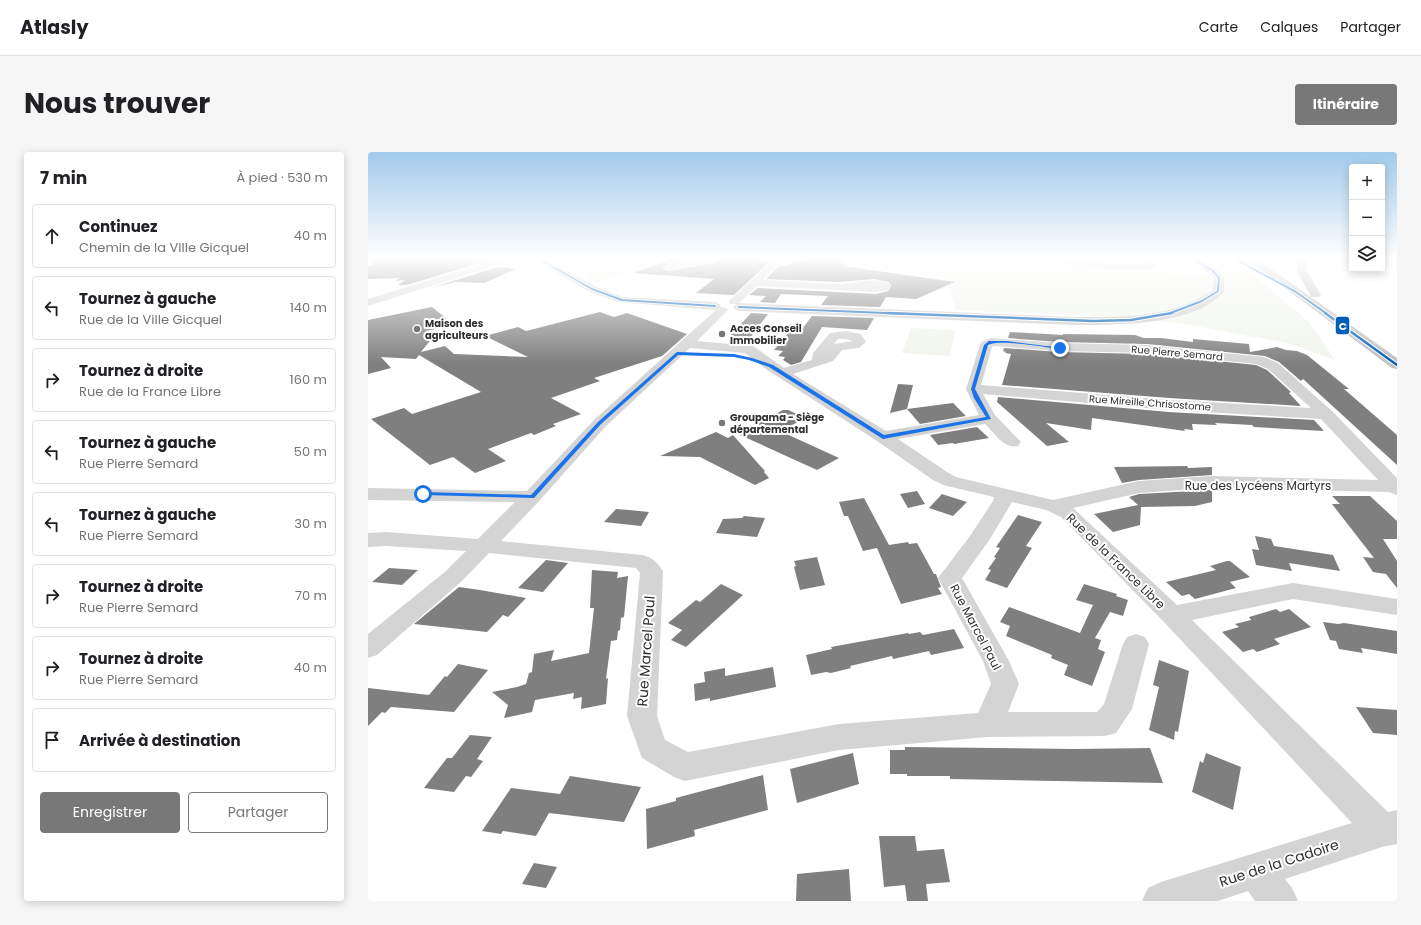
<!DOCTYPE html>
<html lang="fr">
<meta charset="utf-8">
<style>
body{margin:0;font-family:Poppins,sans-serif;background:#f6f6f6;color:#202124}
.controls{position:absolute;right:12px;top:12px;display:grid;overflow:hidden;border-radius:4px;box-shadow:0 2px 10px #0003}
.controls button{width:36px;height:36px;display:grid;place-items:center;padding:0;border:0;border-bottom:1px solid #e0e0e0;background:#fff;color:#202124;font:20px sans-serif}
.stop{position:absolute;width:12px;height:12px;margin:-9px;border:3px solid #1a73e8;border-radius:50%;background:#fff}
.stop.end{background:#1a73e8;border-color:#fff;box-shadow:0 1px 4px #0008}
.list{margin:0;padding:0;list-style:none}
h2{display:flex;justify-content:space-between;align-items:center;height:52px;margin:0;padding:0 16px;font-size:17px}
h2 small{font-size:13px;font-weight:400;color:#757577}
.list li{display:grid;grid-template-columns:26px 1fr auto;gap:12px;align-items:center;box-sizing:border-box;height:64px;margin:0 8px 8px;padding:0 8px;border:1px solid #e0e0e0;border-radius:4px}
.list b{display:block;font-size:15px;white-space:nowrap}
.list p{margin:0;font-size:13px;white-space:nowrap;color:#757577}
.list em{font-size:13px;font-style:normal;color:#757577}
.actions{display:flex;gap:8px;padding:12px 16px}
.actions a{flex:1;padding:9px 0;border:1px solid #787878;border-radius:4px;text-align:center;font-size:14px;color:#787878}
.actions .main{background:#787878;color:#fff}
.icon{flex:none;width:22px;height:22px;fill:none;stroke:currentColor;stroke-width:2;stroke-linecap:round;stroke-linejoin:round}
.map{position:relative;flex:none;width:1029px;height:749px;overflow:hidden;border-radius:4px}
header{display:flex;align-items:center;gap:24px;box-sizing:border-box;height:56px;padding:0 20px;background:#fff;border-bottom:1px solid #e0e0e0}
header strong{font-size:19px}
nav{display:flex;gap:22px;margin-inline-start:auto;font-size:14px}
.intro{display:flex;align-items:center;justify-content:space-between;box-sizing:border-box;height:96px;padding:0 24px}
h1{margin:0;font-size:28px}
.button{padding:10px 18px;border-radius:4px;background:#787878;color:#fff;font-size:14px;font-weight:700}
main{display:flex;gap:24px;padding:0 24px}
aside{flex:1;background:#fff;border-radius:4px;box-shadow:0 2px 10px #0003}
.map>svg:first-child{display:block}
.green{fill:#f1f5ec}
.building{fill:#7f7f7f}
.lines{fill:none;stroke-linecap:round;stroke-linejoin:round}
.street{fill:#d4d4d4;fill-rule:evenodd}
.secondary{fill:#cdcdcd;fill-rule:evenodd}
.highway{fill:#c1c1c1;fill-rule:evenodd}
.bus-1-far1-casing{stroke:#fff;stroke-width:3.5}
.bus-1-casing{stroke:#fff;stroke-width:4.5}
.bus-1-far1{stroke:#005eb8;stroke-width:2}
.bus-1{stroke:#005eb8;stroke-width:2.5}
.route{fill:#1a73e8}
.poi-dot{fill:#787878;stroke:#fff;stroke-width:1.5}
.labels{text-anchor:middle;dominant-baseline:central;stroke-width:4;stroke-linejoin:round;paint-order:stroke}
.far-poi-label{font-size:10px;font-weight:bold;fill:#2f2f2f;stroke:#fff;text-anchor:start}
.far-street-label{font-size:10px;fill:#2f2f2f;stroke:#fff}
.street-label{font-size:12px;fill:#2f2f2f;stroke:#fff}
.near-street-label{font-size:14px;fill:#2f2f2f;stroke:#fff}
.line-badge{stroke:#fff;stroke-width:1.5}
.badge-label{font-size:11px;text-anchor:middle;font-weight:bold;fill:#fff}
</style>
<header>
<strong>Atlasly</strong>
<nav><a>Carte</a><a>Calques</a><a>Partager</a></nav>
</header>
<div class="intro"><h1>Nous trouver</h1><a class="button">Itinéraire</a></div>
<main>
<aside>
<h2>7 min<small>À pied · 530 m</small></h2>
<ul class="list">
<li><svg class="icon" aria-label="ahead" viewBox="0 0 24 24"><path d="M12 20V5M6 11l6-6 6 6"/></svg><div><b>Continuez</b><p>Chemin de la Ville Gicquel</p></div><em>40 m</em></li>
<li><svg class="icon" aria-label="left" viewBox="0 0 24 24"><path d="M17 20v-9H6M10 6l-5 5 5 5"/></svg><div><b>Tournez à gauche</b><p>Rue de la Ville Gicquel</p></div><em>140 m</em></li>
<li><svg class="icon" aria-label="right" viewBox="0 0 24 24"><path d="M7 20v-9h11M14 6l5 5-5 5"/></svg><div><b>Tournez à droite</b><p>Rue de la France Libre</p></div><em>160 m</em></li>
<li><svg class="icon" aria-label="left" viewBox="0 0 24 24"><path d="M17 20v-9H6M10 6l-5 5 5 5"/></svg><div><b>Tournez à gauche</b><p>Rue Pierre Semard</p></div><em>50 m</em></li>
<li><svg class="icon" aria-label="left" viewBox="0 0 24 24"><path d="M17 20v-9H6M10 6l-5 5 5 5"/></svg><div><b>Tournez à gauche</b><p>Rue Pierre Semard</p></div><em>30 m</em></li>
<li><svg class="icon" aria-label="right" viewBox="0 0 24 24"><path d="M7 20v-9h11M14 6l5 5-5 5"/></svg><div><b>Tournez à droite</b><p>Rue Pierre Semard</p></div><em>70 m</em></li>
<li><svg class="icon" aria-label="right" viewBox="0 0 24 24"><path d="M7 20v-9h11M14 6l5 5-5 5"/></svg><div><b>Tournez à droite</b><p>Rue Pierre Semard</p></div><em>40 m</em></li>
<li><svg class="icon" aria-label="arrive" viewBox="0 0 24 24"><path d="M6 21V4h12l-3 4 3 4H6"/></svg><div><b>Arrivée à destination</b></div></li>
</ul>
<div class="actions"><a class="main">Enregistrer</a><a>Partager</a></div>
</aside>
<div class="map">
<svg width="1029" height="749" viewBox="0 0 1029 749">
<rect width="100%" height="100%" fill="#fff"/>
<path class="green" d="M236,107H303L227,131L199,111Z
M499,107H643L750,118L858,123L847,115L832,107H857L878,117L942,171L967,208L919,191L818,172L752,165L588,158L577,125L488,114Z
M543,176L587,178L582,204L534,201Z"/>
<path class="building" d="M4,107H121V108L39,133H30L37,128L27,129L32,126L0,127V114L4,113Z
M305,107H320L300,111L294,116L300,119L346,111L351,107H389L401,110L366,143L328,141L346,127L265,121Z
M440,107H476L471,111L480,112L475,114L587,130L548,147L518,145L512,155L453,153L460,144L413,142L407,151L392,150L398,144L381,143L390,136L508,142L520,139L523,134L521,130L506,127L471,130L398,127L412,113L417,114L431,108H439Z
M129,115L148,117L116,131L87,130L63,136Z
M64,155L79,167L73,176L58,179L65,185L53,200L77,194L86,202L160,205L117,184L150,175L158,179L232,160L246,165L259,161L319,182L294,204L226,226L232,229L183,246L213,262L185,272L188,274L166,283L163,281L120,297L138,309L107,321L85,305L62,313L3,267L36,256L44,262L113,240L51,203L48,207L13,205L23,216L0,222V168Z
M383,161L400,162L382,186L361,185Z
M444,164L506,166L499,178L454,175L433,210L423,213L415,208L417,205L410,204L415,199L406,198L421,180L431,181Z
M642,180L695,183V182L767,183L776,186H793L825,190V187L881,192L882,200L909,195L918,198L929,199L939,203L981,237H976L1029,283V313L935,227L933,229L911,210L897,204L779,192L691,190L640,186Z
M636,196L691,200L779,202L888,213L899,218L923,240L921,241L933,254L801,246L634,233L643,202L637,201L638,200L635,199Z
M530,232L545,233L539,257L585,251L598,264L552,272L539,257L522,261Z
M630,245L801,260L946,268L956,279L886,275L884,273L847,271L849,273L824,272L825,278L816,277L817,279L724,266L723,278L678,271L701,290L679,294L629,250Z
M415,258H420L438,266L412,279L471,306L449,318L370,282Z
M609,275L621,286L586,292L585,291L570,293L562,283Z
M348,280L360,286L365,283L397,319L396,320L401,326L387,333L332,305L292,304Z
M819,314L820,316L844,315V323L771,328L754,331L746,315Z
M844,338V350L827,354L773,355L772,373L745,380L726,362L770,353L761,345L771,342Z
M549,339L557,352L540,356L532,342Z
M574,342L580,344L599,350L585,364L561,356Z
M964,344H1002L1029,369V387H1015L1029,409V436L1018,422L1005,420L995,405L1006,406L964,352H972Z
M496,346L521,393L540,390L541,392L549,391L566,422H568L573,435L570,436L574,442L533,452L509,396L495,399L480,364H476L471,350Z
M248,357L261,358L281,360L273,374L236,370Z
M650,363L674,370L658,394L664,396L639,436L617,428L623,418L620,417L628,406L626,405L632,396L628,395Z
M376,364L397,366L389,385L348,381L355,367L374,366Z
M887,384L903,387L906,394L965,403L972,419L921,411L924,419L888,413L884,397L891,398Z
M449,405L457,433L432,438L426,415L428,414L426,409Z
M178,408L200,411L175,440L150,436Z
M859,409H862L882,425L862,430L868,436L827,447L821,442L814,444L798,430L848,418L842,414Z
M21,416L50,418L34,433L4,430Z
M224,418L250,420L249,426L260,424L256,465L253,466L252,478L250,479L249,488L243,489L238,527L240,526L238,552L213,557L214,545L205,547L206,541L167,548L164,560L136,566L140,553L124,540L149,535L158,532L161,521L164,520L166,502L186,498L183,509L221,501L226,456H222Z
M353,432L375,443L318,495L303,488L314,478L300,471L328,448L332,450Z
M716,432L749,442L748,444L760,448L755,464L742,460L727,486L733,488L730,497L737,500L724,534L696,523L700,513L683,506L684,503L638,484L642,474L632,470L641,455L712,481L725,453L708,448Z
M91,435L112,438L158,446L140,465L135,463L119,480L46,472Z
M908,457L912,460L921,457L943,475L906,487L912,492L889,500L885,497L875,500L854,480L871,475L867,472L883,468L881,465Z
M955,470L970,472L976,471L1029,479V502L993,496L995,501L971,497L968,489L962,488Z
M586,477L596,496L563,503L561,499L525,507L524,504L482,514L483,516L463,521L458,520L443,523L438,503L464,497L463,495L540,481L541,482L552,480L555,483Z
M791,508L821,519L810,580L807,579L806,588L781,578L791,535L785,533Z
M90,512L120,518L86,560L23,555L17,561L14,560L0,574V536L61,543L77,524L79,525Z
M405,515L408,535L342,549V546L327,549L326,532L337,530L336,520L357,516V524Z
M988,555L1029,558V583L1005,581Z
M102,583L124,585L109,607L115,609L103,625L98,624L86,640L56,636L79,606H84Z
M537,595L708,597L782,596L795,631L582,627V624H539V622H522V598H537Z
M485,601L491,632L429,651L422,617Z
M838,601L873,615L865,658L824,640L832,609L835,611Z
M395,623L400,658L326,678L327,684L279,697L278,657L308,649V646L319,643Z
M202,624L273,635L256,670L181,661L168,684L135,679L133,682L114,679L143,636L192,642Z
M511,684H547L549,699L576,697L582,730L558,732L560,749H539L537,733L516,735Z
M166,711L189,715L178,736L154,732Z
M481,717L483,749H428L429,722Z"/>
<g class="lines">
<path class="street" d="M129,107H143L142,109L0,154V147Z
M330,107H350L346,110L300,118L295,115L300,112Z
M407,107H416L395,128L471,132L506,128L521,131L522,133L520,138L508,140L389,134L370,152H362L361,150L362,148Z
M685,107H709L739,111L778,112V107H788V115L783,118L739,117L689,110Z
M354,155L358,156L360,158L329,189L385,194L416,216L444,208L445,201L462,181L478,179L493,182L498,190L491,196L474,198L465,209L425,222L518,279L611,263L598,237L612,193L613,190L623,186L691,191L779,193L896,205L910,211L964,259L1029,326V343L1021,340L843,336L771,341L705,356L809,453L925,431L1029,447V463L925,447L824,468L1020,660L1029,658V692L1014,695L917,727L924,736L930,749H887L880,739L850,749H774L780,736L793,730L984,671L795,469L693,365L678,358L644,350L622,387L594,426L641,509L651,532L640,560H729L736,552L755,492L759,485L768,482L777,485L781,492L764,557L748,581L737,584L620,585L471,598L317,629L306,625L274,606L259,564L272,421L268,416L121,401L94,429L9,503L0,506V482L78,419L98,399L18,394L0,395V381L18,380L110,387L147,350L0,348V336L159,339L226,268L350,156ZM470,187H478L485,189L466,192ZM626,194L691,199L779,201L888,212L900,217L943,256L801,248L613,233L624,195ZM322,196L377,201L398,217L509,289L565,328L575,333L626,345L625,349L602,384L570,426L615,509L623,532L610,561L471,572L320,600L297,588L289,564L295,419C290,411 284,405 274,403L133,389L171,349L238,274ZM615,242L801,258L953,267L1010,328L843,324L771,329L685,348L588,325L579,320L530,287L617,272C627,281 635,297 650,294L653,290L627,263Z"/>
<path class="secondary" d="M166,107H178L228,135L255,145L347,150L351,152L353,154L351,156L347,158L250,150L220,139Z
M820,107C836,107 847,113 856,126V139C830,174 745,173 706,173L371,159L367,157L365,155L367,153L371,151L706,165C754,165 804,167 845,138L846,126L840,120Z"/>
<path class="highway" d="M878,107H889L943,145L929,119L930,107H940L939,119L953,143L951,145H943L1029,206V217L1024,216Z"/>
<defs>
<path id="bus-1-far1" d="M171,107L224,137L254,148L347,154
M867,107L928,140L959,162
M371,155L542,162
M800,162L834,149L850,139L851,126L844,118L825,107"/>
<path id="bus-1" d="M518,161L725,169L763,168L804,161
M957,161L1029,213"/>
</defs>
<use href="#bus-1-far1" class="bus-1-far1-casing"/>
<use href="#bus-1" class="bus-1-casing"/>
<use href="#bus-1-far1" class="bus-1-far1"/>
<use href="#bus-1" class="bus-1"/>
</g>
<linearGradient id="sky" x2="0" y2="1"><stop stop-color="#a2caec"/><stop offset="0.5" stop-color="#fff"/><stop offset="1" stop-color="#fff" stop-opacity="0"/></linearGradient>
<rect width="1029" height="212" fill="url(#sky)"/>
<path class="route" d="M621,189H638L694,196L692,197C677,195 631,187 620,193L607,237L623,267L515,287L401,215L381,208L366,205L310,203L233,272L166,346L55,343L52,342L55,340L163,343L230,270L309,200L366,202L384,206L405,213L516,283L618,265L606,246L603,237L616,193Z"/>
<g class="poi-dot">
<circle cx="49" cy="177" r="4"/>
<circle cx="354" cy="182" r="4"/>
<circle cx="354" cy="271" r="4"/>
</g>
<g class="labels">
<g class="far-poi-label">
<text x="57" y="171">Maison des<tspan x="57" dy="12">agriculteurs</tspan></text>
<text x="362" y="176">Acces Conseil<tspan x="362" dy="12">Immobilier</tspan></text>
<text x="362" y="265">Groupama - Siège<tspan x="362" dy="12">départemental</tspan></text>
</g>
<g class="far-street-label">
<text transform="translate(809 201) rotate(5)">Rue Pierre Semard</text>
<text transform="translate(782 251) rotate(4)">Rue Mireille Chrisostome</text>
</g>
<g class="street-label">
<text x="890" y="333">Rue des Lycéens Martyrs</text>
<text transform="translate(748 409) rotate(44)">Rue de la France Libre</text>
<text transform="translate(608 475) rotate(62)">Rue Marcel Paul</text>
</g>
<g class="near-street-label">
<text transform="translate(278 499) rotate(-86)">Rue Marcel Paul</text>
<text transform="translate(911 711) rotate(-18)">Rue de la Cadoire</text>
</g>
</g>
<rect class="line-badge" x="967" y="164" width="15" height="19" rx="4" fill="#005eb8"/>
<g class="badge-label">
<text x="975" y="178">C</text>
</g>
</svg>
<div class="controls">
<button>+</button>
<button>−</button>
<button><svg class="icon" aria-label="layers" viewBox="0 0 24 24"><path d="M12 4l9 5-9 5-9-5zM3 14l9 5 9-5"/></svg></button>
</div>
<div class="stop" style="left:55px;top:342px"></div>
<div class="stop end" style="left:692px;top:196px"></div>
</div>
</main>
